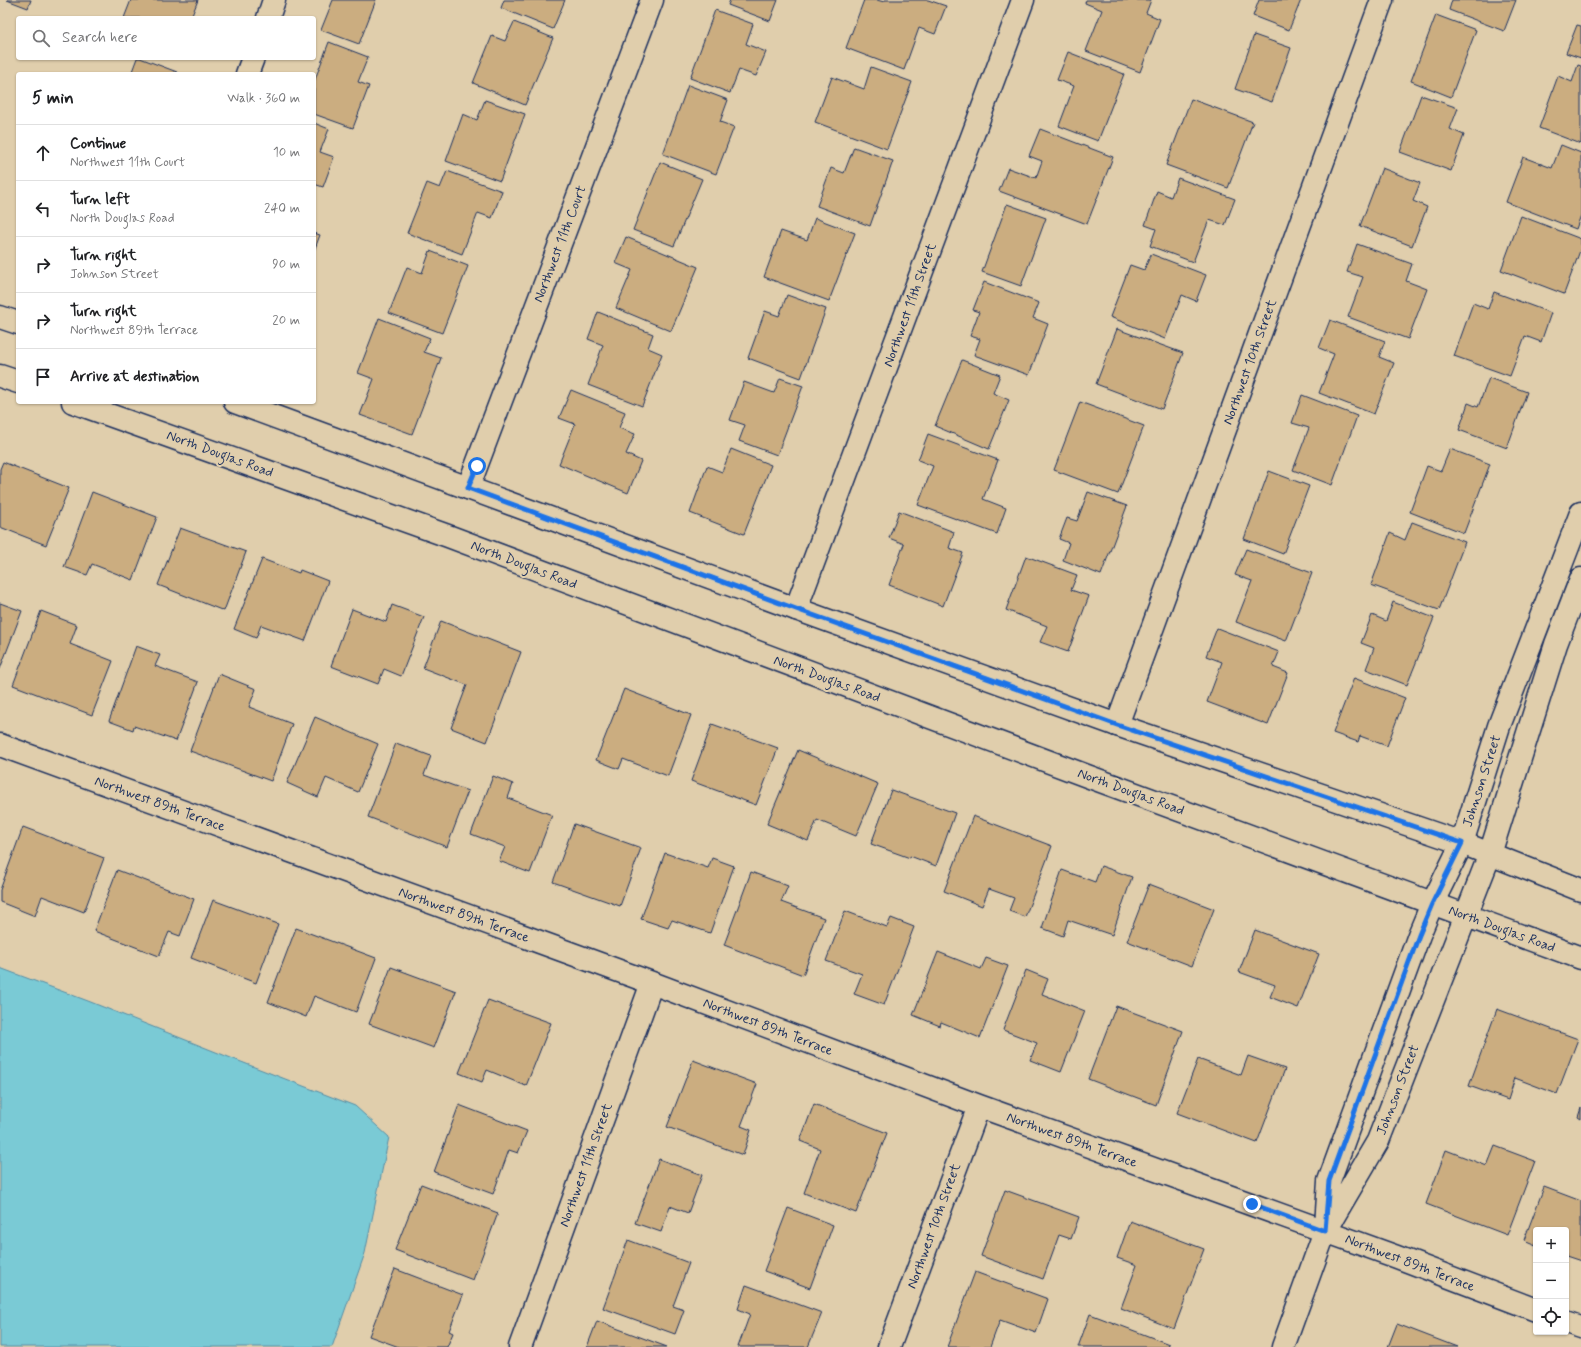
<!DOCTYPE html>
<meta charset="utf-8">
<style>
body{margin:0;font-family:Mynerve,sans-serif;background:#f6f6f6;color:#202124}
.controls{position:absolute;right:12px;bottom:12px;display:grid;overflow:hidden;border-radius:4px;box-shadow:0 1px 3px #0004}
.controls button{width:36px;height:36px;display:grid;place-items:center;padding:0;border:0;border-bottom:1px solid #e0e0e0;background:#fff;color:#202124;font:20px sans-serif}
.stop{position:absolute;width:12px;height:12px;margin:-9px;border:3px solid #1a73e8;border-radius:50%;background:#fff}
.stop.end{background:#1a73e8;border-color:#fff;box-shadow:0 1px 4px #0008}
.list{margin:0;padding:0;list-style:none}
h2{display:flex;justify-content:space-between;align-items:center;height:52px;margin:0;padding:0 16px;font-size:17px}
h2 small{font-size:13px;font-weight:400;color:#757577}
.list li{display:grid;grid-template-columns:26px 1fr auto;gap:12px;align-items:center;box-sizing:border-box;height:56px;padding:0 16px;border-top:1px solid #e0e0e0}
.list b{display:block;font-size:15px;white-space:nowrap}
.list p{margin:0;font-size:13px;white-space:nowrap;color:#757577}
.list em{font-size:13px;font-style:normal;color:#757577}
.icon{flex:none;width:22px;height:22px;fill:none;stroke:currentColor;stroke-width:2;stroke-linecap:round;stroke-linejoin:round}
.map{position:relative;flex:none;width:1581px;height:1347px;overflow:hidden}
.search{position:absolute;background:#fff;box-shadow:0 1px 3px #0004;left:16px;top:16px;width:300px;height:44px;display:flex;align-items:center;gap:10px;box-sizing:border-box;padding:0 14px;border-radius:4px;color:#757577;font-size:15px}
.panel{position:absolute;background:#fff;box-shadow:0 1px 3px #0004;left:16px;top:72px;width:300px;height:332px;border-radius:4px}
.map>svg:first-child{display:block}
.water{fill:#7acad5;stroke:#548ca5}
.building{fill:#cbad80;stroke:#1b2f5e}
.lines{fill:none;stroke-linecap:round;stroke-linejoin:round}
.minor-casing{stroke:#1b2f5e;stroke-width:25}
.major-casing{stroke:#1b2f5e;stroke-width:25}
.minor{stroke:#e0ceac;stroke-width:22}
.major{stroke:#e0ceac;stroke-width:22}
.route{stroke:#1a73e8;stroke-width:5}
.labels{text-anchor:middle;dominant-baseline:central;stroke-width:4;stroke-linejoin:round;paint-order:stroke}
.street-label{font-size:14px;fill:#1b2f5e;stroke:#e0ceac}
</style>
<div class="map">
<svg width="1581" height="1347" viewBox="0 0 1581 1347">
<rect width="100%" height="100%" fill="#e0ceac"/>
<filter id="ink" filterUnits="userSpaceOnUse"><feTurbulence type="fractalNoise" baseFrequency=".025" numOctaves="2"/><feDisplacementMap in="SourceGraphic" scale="8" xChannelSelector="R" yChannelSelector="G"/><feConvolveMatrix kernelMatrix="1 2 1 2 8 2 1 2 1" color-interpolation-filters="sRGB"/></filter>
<g filter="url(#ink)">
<path class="water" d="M0,968L88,1001L231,1058L355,1106L389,1137L365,1253L332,1347H0Z"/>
<path class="building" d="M7,0H31L28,8Z
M131,0H198L191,18H124Z
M333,0H376L359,44L321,30Z
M504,0H565L553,29L501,8Z
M730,0H778L770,21L728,5Z
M864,0H877L884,2L885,0H928L946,6L935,34L919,28L904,70L846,48Z
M1086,0H1151L1146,13L1160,19L1140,72L1086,51L1102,10L1085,3Z
M1259,0H1301L1289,30L1253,16Z
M1452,0H1516L1504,31L1449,10Z
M715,10L753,24L746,44L766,52L756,76L739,70L730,93L690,78Z
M1436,15L1476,30L1451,97L1411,81Z
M514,22L553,38L525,105L473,83L492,36L505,41Z
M1577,25L1581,26V58L1566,53Z
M1254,35L1291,48L1272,102L1235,89Z
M329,42L368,57L358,82L369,86L353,128L314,114V82Z
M1068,52L1124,74L1098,141L1059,126L1074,86L1057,80Z
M137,58H140L177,72L176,74H131Z
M1578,65L1581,66V144L1539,128L1558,76L1572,82Z
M871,67L912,82L887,149L815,122L832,77L864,89Z
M688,85L728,100L720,122L734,127L716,174L663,154Z
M1421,95L1458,108L1450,129L1464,135L1451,171L1400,152Z
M1191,99L1253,122L1228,188L1166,165Z
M485,100L525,114L500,181L446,161L463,114L477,120Z
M314,123L329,129L320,152L334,157L323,187L314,184Z
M1040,129L1113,157L1087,224L999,191L1008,168L1036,178L1042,161L1029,156Z
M1561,145L1581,153V215L1576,229L1506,202L1523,157L1552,168Z
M854,147L893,161L870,226L817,206L831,168L844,173Z
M660,162L702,179L674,246L633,230Z
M1382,168L1420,183L1413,201L1427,207L1412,246L1360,226Z
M447,171L502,191L492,218L478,213L462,254L407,233L427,183L440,188Z
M1178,178L1235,199L1225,225L1209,220L1193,262L1150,246L1156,229L1145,225L1157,191L1171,197Z
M1007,204L1046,218L1021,286L982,272Z
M1521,216L1581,239V248L1564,294L1501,270Z
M815,218L855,233L829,301L764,277L781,231L807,240Z
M314,233L320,235L314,251Z
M626,237L698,267L671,331L616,308L632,270L615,263Z
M1357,244L1412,264L1406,281L1427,289L1408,339L1348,317L1363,277L1347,272Z
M430,251L468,266L442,333L389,313L407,267L422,273Z
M1151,254L1206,275L1196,301L1182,295L1165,339L1110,317L1130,265L1144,270Z
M984,282L1039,303L1033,318L1048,324L1029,375L974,355L980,339L970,336L979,312L973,310Z
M1494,292L1551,313L1541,342L1525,336L1510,376L1454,356L1473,303L1488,309Z
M787,295L826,309L801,378L748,358L765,311L779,316Z
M598,312L653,334L648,348L662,354L642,406L588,385L603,345L588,339Z
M379,318L430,338L424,352L441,358L412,434L360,415L374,379L358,373Z
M1330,320L1385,341L1379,357L1394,363L1374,414L1319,393L1334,354L1319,348Z
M1117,329L1183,353L1162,409L1096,384Z
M962,360L1000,375L993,393L1009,400L989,449L935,426Z
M780,378L803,386L777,455L739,441L745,425L730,420L744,382L774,393Z
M1489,378L1527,392L1507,448L1459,430L1468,403L1478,407Z
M571,390L625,412L619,428L635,434L626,454L641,461L628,493L559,464L575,424L559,418Z
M1302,395L1357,416L1332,485L1293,470L1309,428L1292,423Z
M1080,402L1144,426L1118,494L1054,470Z
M928,434L998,460L983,499L1006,508L997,534L918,505L933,466L918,460Z
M731,449L771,465L744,534L690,513L707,466L722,472Z
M1450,449L1490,464L1464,533L1410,512L1427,466L1441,471Z
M3,462L69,488L46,545L0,527V469Z
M1269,471L1309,486L1283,554L1244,539Z
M92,492L157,517L133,580L92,564L87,575L64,567Z
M1088,492L1127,506L1101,575L1063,560L1069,543L1059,539L1067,518L1077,521Z
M899,511L954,532L949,548L963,553L943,606L889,585L904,544L889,538Z
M1412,522L1465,542L1439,610L1371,585L1390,533L1405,540Z
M180,528L246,552L224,611L158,585Z
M1246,549L1312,573L1286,641L1236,622L1252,581L1235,575Z
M1026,556L1077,575L1071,590L1089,596L1068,652L1040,642L1047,626L1006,610Z
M262,559L299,573L300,570L328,581L305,641L261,625L256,638L234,629Z
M1393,602L1434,618L1407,685L1366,669L1374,648L1361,643L1372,615L1386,621Z
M0,603L22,611L0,669Z
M392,605L424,617L401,676L384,669L378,684L331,666L352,609L386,622Z
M41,611L77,625L70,644L113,661L92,715L13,685Z
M441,621L521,652L487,742L451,728L467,685L423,668Z
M1217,628L1279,652L1273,667L1288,673L1268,725L1207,702L1222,662L1206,656Z
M136,646L160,655L155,666L198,682L176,741L134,726L133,730L109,721Z
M219,674L256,689L249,707L292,724L271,781L190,751Z
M1354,678L1405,698L1387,746L1360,736L1358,742L1333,733Z
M624,689L691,715L668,776L623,759L619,769L596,760Z
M315,717L378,744L358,792L326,778L318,797L287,783Z
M712,724L778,748L756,805L691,781Z
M396,743L431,756L424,775L468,791L447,847L368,817Z
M798,750L878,784L856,836L817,820L808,841L767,824Z
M493,776L513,784L508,798L552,815L530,873L499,861L505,847L471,834Z
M891,790L955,813L936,866L910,856V858L871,844Z
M973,816L1052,846L1025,917L1009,911L1014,898L989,889L982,906L944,891Z
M574,824L641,848L620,906L553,882Z
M23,827L104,858L84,912L42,896L35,916L0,902V890Z
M665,853L708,868L712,858L734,866L710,933L672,920L668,928L641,919Z
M1101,866L1132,877L1112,935L1068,920L1063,936L1042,928L1062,870L1095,882Z
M117,870L194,899L180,936L169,932L159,956L94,931Z
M751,872L788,886L781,902L824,918L803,975L724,945Z
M1149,884L1214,909L1192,966L1127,941Z
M213,900L278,924L256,983L191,958Z
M845,911L887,927L891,918L914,927L884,1005L854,994L862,974L826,961Z
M296,928L376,958L356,1012L314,996L306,1017L268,1002Z
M1255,930L1319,954L1298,1008L1270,997L1275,985L1239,972Z
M938,952L981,969L986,958L1008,966L980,1038L941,1022L940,1026L913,1015Z
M391,967L456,991L434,1048L369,1024Z
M1026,970L1048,979L1042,994L1085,1011L1061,1072L1030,1060L1037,1043L1003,1030Z
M488,1000L551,1023L526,1086L487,1070L482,1082L459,1073Z
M1116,1006L1183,1031L1156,1105L1088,1079Z
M1497,1009L1578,1039L1557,1094L1515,1078L1508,1100L1469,1086Z
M1248,1056L1285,1069L1257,1143L1177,1113L1198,1059L1241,1075Z
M693,1060L757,1084L741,1126L751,1130L743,1155L667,1127Z
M814,1104L887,1133L856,1213L804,1193L820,1149L800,1141Z
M459,1105L527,1131L518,1153L509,1150L493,1194L434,1172Z
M1581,1108V1119L1578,1117Z
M1495,1146L1535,1161L1507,1235L1426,1204L1446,1150L1487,1166Z
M659,1159L702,1175L688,1213L670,1206L661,1232L635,1223Z
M421,1184L498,1213L473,1280L395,1250Z
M1544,1187L1581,1201V1261L1566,1256V1230H1536V1245L1524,1240Z
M1005,1190L1079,1217L1071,1239L1059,1235L1043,1279L981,1256Z
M788,1208L833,1225L810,1288L764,1271Z
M1130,1221L1204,1249L1174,1329L1121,1308L1137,1265L1117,1258Z
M628,1240L689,1263L673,1306L684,1310L675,1334L603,1308Z
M395,1269L463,1295L449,1331L453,1333L447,1347H399L369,1336Z
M975,1272L1048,1299L1036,1333L1000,1320L990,1347H947Z
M746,1285L822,1313L808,1347H738L750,1314L738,1309Z
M1090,1314L1169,1344L1168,1347H1078Z
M597,1321L667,1347H587Z
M1397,1324L1457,1347H1388Z"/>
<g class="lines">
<defs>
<path id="minor" d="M268,18L274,0
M247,74L253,58
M468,488L652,0
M796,609L1023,0
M1117,725L1382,0
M0,745L652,983L979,1106L1397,1257L1536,1310
M1326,1226L1329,1181L1419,935L1432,904L1462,843L1499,726L1581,513
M1566,1322L1581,1327
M520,1347L652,983
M889,1347L979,1106
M1283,1347L1325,1231L1378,1141L1490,854L1556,644L1581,579"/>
<path id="major" d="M0,317L18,323
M0,376L18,382
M73,402L448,536L1087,776L1581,958
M235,402L796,609L1117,725L1462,843L1581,890"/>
</defs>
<use href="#minor" class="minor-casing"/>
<use href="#major" class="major-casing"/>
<use href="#minor" class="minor"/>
<use href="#major" class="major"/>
</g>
</g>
<g class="lines" filter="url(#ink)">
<path class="route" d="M477,466L468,488L796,609L1117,725L1462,843L1432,904L1419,935L1329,1181L1325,1231L1252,1204"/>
</g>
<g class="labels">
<g class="street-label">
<text transform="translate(560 244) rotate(-69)">Northwest 11th Court</text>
<text transform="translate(910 305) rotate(-70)">Northwest 11th Street</text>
<text transform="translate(1250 362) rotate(-70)">Northwest 10th Street</text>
<text transform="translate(220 454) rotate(20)">North Douglas Road</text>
<text transform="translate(524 565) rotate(21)">North Douglas Road</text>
<text transform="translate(827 679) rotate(20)">North Douglas Road</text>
<text transform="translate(1482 781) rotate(-72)">Johnson Street</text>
<text transform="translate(1131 792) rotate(20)">North Douglas Road</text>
<text transform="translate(160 804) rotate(20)">Northwest 89th Terrace</text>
<text transform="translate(464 915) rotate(20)">Northwest 89th Terrace</text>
<text transform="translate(1502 929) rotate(20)">North Douglas Road</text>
<text transform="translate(768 1027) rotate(21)">Northwest 89th Terrace</text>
<text transform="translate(1398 1090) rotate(-69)">Johnson Street</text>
<text transform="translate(1072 1140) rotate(20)">Northwest 89th Terrace</text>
<text transform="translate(586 1165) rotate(-70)">Northwest 11th Street</text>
<text transform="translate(934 1226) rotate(-70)">Northwest 10th Street</text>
<text transform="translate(1410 1263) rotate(21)">Northwest 89th Terrace</text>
</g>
</g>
</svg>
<div class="controls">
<button>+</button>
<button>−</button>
<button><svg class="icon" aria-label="locate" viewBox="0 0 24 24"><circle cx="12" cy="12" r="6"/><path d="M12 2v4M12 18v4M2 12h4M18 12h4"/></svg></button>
</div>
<div class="stop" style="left:477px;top:466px"></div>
<div class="stop end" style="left:1252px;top:1204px"></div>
<div class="search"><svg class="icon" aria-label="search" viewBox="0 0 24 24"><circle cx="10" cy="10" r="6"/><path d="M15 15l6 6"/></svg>Search here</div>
<section class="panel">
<h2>5 min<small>Walk · 360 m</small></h2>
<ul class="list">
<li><svg class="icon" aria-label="ahead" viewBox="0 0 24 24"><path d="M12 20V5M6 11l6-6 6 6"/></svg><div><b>Continue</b><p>Northwest 11th Court</p></div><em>10 m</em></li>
<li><svg class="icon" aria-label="left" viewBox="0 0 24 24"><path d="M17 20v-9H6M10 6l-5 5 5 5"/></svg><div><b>Turn left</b><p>North Douglas Road</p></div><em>240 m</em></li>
<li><svg class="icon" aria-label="right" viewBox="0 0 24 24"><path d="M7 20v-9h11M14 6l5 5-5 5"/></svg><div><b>Turn right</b><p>Johnson Street</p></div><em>90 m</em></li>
<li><svg class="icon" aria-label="right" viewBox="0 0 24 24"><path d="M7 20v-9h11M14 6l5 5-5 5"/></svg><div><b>Turn right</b><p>Northwest 89th Terrace</p></div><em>20 m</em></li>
<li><svg class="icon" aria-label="arrive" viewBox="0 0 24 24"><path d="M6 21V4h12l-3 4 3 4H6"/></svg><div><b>Arrive at destination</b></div></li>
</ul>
</section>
</div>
